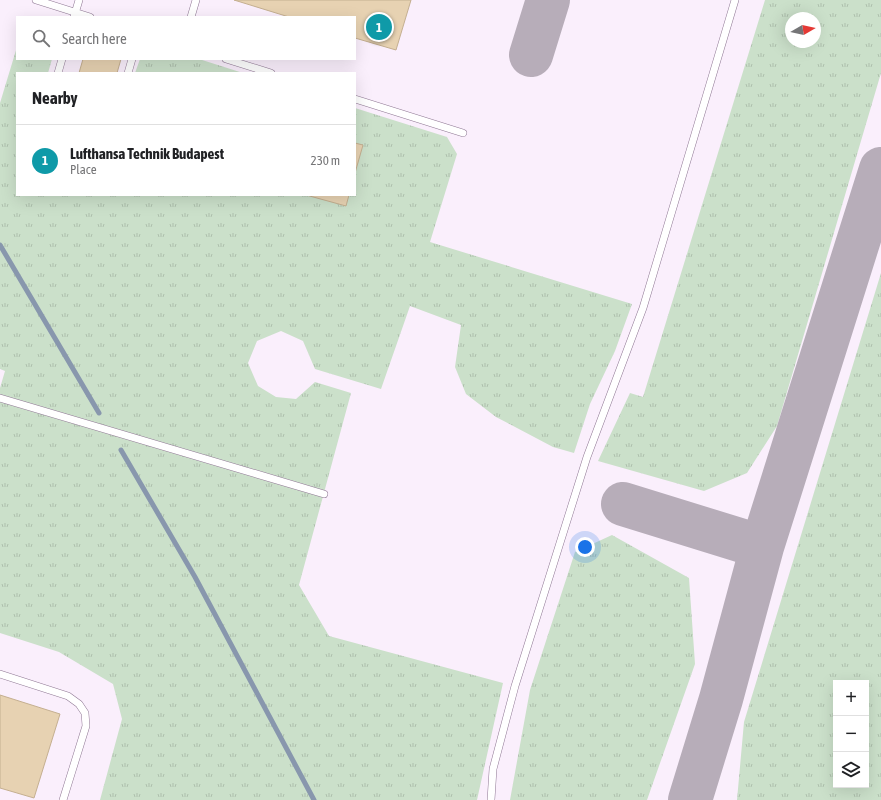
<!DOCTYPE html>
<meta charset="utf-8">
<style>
body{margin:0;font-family:"Asap Condensed",sans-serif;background:#f2f2f2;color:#202124}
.controls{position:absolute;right:12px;bottom:12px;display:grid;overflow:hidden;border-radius:0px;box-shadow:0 4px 16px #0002}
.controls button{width:36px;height:36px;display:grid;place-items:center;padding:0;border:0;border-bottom:1px solid #e0e0e0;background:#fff;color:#202124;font:20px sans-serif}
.compass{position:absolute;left:785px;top:12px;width:36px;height:36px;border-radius:50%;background:#fff;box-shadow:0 4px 16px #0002;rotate:81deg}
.you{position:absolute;left:585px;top:547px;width:14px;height:14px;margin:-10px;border:3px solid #fff;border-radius:50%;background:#1a73e8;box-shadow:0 0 0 6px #1a73e833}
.badge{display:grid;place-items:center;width:26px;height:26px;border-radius:50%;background:#db2777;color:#fff;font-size:13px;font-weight:700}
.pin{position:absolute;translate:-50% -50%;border:2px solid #fff;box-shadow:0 1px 4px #0006}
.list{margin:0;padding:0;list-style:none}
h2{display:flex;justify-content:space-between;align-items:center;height:52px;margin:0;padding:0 16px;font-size:17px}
h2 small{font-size:13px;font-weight:400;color:#757577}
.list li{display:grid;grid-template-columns:26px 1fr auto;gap:12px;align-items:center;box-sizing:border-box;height:72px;padding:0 16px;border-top:1px solid #e0e0e0}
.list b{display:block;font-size:15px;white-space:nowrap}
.list p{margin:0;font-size:13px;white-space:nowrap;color:#757577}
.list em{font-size:13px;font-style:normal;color:#757577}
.icon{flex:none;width:22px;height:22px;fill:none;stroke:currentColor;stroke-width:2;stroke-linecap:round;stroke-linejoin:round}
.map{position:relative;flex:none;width:881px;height:800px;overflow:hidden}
.search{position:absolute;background:#fff;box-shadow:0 4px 16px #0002;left:16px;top:16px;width:340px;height:44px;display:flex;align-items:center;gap:10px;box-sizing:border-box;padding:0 14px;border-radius:0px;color:#757577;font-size:15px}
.panel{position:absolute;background:#fff;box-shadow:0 4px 16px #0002;left:16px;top:72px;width:340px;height:124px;border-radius:0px}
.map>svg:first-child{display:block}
.grass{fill:url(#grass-tufts);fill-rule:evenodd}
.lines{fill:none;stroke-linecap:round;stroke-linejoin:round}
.stream{stroke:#8897ad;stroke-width:5}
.taxiway{stroke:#b7adb9;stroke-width:44}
.building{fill:#e7d2b2;stroke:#c4af90}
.lane-casing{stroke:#8f7894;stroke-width:8}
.lane{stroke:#fff;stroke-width:7}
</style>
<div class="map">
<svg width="881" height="800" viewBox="0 0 881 800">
<defs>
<pattern id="grass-tufts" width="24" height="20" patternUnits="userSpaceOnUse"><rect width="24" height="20" fill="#cbe0ca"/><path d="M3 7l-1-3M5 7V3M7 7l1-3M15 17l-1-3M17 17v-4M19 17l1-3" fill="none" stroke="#aebfad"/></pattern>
</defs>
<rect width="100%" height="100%" fill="#faeffc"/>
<path class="grass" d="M765,0H881V73L777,426L747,473L704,491L598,461L630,393L643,397ZM791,18H815V42H791Z
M17,47V59H52L48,73H17V195H355V108L447,137L457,154L430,242L632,304L615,351L590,404L574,453L553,447L496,417L466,394L455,367L461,325L410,306L381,389L315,369L303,341L281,331L257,341L248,363L258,386L276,397L296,399L315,382L351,393L299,585L329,636L503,683L477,800H100L122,719L113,684L59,652L0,633V388L5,371L0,369V103Z
M140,59H199L243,73H135Z
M881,273V800H737L744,722ZM836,683H866V785H836Z
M612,535L689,578L695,664L647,800H510L530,690L575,552Z"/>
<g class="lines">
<path class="stream" d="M0,245L99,413
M121,450L195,577L314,800"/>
<path class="taxiway" d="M531,55L548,0
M623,504L762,547
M690,800L721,699L762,547L881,169"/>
</g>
<path class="building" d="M234,0H411L396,50L355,38V17H289Z
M83,59H121L117,73H79Z
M355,143L363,145L355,173Z
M306,195H349L346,206Z
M0,695L60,714L34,798L0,788Z"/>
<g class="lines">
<defs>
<path id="lane" d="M36,0L90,17
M74,17L79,0
M191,17L196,0
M226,59L271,73
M58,73L62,59
M128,73L132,59
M355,99L463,133
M0,398L324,494
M0,674L68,696L79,704L85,713L86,726L63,800
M491,800L493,769L515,686L587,457L643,308L735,0"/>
</defs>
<use href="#lane" class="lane-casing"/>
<use href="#lane" class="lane"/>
</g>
</svg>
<div class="controls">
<button>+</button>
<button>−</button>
<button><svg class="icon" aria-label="layers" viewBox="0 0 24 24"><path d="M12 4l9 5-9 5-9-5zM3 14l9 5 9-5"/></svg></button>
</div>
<svg class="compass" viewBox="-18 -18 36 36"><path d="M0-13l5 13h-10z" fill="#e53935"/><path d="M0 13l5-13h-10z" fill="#757577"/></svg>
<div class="you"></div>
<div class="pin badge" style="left:379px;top:27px;background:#0f9aa8">1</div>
<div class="search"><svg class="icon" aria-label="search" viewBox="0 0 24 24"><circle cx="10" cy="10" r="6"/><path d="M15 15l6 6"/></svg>Search here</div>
<section class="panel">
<h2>Nearby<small></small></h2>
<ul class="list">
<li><span class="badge" style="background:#0f9aa8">1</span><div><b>Lufthansa Technik Budapest</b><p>Place</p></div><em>230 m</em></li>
</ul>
</section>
</div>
